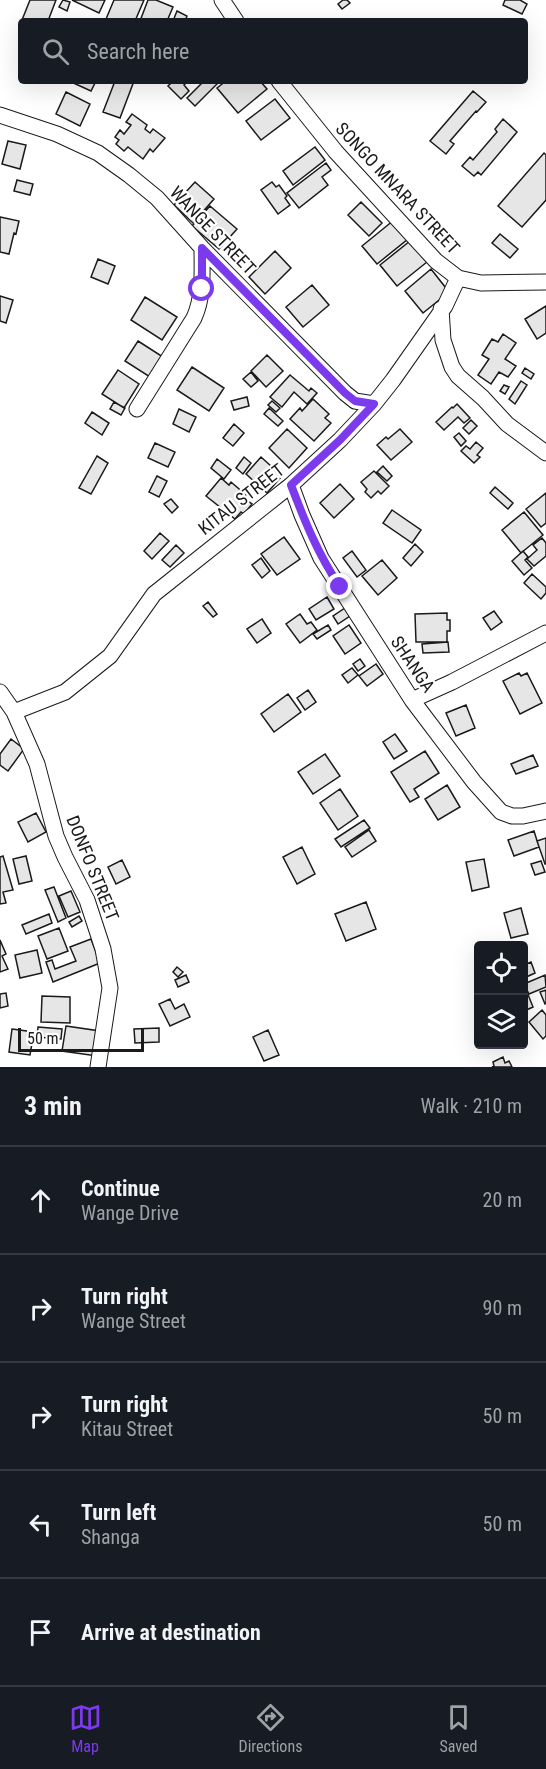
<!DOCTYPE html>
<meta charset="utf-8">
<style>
body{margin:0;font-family:"Roboto Condensed",sans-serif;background:#20242c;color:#f1f3f6}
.controls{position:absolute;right:18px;bottom:18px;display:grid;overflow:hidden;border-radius:6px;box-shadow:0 6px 24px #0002}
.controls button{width:54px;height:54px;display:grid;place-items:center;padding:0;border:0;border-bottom:2px solid #363941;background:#171b24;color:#f1f3f6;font:30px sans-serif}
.scale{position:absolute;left:18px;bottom:15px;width:126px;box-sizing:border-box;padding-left:6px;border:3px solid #1a1a1a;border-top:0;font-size:16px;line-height:21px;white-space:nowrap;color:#1a1a1a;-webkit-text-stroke:4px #fff;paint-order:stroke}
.stop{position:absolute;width:18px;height:18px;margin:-14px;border:4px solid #7c3aed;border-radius:50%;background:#fff}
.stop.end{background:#7c3aed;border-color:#fff;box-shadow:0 2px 6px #0008}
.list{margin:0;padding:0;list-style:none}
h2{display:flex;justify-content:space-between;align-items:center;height:78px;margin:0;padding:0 24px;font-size:26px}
h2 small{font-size:20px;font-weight:400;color:#9ea1a6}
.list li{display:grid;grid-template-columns:39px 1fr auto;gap:18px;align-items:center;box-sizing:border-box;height:108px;padding:0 24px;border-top:2px solid #363941}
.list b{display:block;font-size:22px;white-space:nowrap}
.list p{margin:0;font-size:20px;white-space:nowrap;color:#9ea1a6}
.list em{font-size:20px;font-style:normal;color:#9ea1a6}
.icon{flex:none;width:33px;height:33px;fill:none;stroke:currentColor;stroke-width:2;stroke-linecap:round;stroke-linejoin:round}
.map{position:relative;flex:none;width:546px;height:1067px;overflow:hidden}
.search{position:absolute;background:#171b24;box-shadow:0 6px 24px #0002;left:18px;right:18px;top:18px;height:66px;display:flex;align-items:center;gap:15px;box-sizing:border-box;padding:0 21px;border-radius:6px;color:#9ea1a6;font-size:22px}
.sheet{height:618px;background:#171b24}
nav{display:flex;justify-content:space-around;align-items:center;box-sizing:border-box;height:84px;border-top:2px solid #363941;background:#171b24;font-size:16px;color:#9ea1a6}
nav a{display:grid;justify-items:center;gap:3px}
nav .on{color:#7c3aed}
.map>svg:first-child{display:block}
.building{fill:#e6e6e6;stroke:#1a1a1a;stroke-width:1.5}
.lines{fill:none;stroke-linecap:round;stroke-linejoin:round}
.street-casing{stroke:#1a1a1a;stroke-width:17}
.street{stroke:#fff;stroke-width:15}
.route{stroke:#7c3aed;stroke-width:8}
.labels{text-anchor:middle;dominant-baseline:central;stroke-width:4.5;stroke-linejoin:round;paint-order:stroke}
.street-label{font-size:18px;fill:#1a1a1a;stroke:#fff}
</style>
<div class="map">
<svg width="546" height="1067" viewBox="0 0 546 1067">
<rect width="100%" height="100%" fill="#fff"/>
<path class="building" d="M30,0H56L48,21L22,20Z
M63,0L70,2L67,11L59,7Z
M72,0H105L99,13Z
M114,0H144L135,21H111L106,19Z
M148,0H156L173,7L167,21H140Z
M343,0H347L350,3L342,9L338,4Z
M505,0H520L527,4L522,14L503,5Z
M177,11L187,16L185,21H173Z
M69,81H96L91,91Z
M115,81H134L120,118L103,112Z
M173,81H188L184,85L189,91L181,99L168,86Z
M204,81L219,82L195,106L187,98Z
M226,81H260L267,89L238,113L217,88Z
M473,91L486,102L477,112L476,111L450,141L454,144L446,154L430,141Z
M66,92L90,104L80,126L56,114Z
M275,99L290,118L261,140L246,121Z
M132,114L147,125L145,129L150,133L153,129L165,138L153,152L150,149L143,159L128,147L124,151L116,144L119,140L115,137L120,130L124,134L131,125L126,122Z
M503,119L517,132L481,175L478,172L474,176L462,166L470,157L473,160L497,132L495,129Z
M8,141L26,145L20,169L2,164Z
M315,147L325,160L293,185L283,171Z
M544,153L546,155V200L522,227L498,206Z
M326,163L331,170L322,177L328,185L299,208L287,193Z
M17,180L33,184L30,195L14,191Z
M195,182L214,199L193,223L174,205Z
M272,182L276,187L279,185L287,196L285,198L290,205L278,214L261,190Z
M361,202L382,223L369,236L348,215Z
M210,206L237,229L219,249L192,226Z
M0,217L19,221L16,234L14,233L9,254L0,252Z
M394,220L408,239L377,264L362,246Z
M500,234L518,249L510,258L492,243Z
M410,241L427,262L397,286L380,265Z
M275,251L291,268L265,294L249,277Z
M98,259L115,266L108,284L91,277Z
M431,269L449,292L423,313L405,291Z
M312,285L329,305L303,327L286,307Z
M0,296L13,300L6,323L0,321Z
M145,297L177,317L162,340L131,320Z
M546,306V333L537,339L525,319Z
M503,334L516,343L505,359L516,366L508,377L499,372L491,384L478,375L489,359L482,355L492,339L498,342Z
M138,341L163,357L150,377L125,361Z
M267,355L283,371L266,387L251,371Z
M192,367L224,388L209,411L177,390Z
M525,368L534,374L531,379L522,373Z
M118,370L139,384L124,408L102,394Z
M251,372L258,381L251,387L243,379Z
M290,375L309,391L311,388L317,393L307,404L294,392L282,407L270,397Z
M521,381L527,385L515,404L509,399Z
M504,385L509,387L505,394L500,391Z
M247,397L249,406L234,410L231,401Z
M313,399L329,414L325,418L331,423L314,441L290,419L300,408L302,411Z
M272,401L280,408L276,412L268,405Z
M114,402L125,408L121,415L110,409Z
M457,404L470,418L464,423L458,417L444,430L436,422L452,407L453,408Z
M269,408L283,421L278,426L264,414Z
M179,409L196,417L189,432L173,424Z
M92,412L109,423L102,435L85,423Z
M471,420L477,426L469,434L463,428Z
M234,424L244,433L233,446L223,438Z
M287,429L307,448L289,468L269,448Z
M400,429L412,442L391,460L377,445L386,437L388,439Z
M459,433L466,441L461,446L454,437Z
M476,442L483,448L477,455L480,457L474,463L461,451L466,446L470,449Z
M155,443L175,452L168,467L148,458Z
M97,456L108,463L91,494L79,488Z
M244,457L251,463L243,474L236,468Z
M261,457L282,476L267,493L246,474Z
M217,459L231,470L224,479L211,468Z
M383,466L392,476L387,481L377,472Z
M374,471L389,486L381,494L378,491L371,498L365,492L367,489L361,482Z
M157,476L167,481L159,497L149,492Z
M221,478L229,485L231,482L246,495L244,498L252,504L244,514L241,512L235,519L206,496Z
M340,484L354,499L334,518L320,503Z
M495,487L513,503L508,509L490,493Z
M546,493V523L541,527L526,509Z
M171,499L178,507L172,513L164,504Z
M392,510L421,530L412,543L383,523Z
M524,512L543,535L521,553L502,530Z
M160,533L169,541L152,559L144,551Z
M284,537L300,559L277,575L261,554Z
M542,538L546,543V556L534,566L527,559L537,550L533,545Z
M415,544L423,552L411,566L403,558Z
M176,545L184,553L170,567L162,560Z
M352,551L366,570L357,577L343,558Z
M523,551L528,557L525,560L532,568L524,575L512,561Z
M261,558L270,571L262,578L252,565Z
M382,560L397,578L378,595L362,576Z
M532,574L546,587V593L541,599L524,583Z
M327,597L334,609L316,620L309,609Z
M208,602L217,614L213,617L203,606Z
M345,608L350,616L338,624L333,616Z
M494,611L502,622L491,630L483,618Z
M447,613V620H450V631H447V642H416L415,614Z
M300,614L307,624L311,622L317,630L300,643L286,624Z
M262,619L271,633L257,643L247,629Z
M328,625L331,630L317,639L313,634Z
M349,625L361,643L345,654L333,636Z
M448,642L449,652L423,653L422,644Z
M360,659L365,666L358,671L353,664Z
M376,664L383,674L367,686L359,676Z
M352,668L358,675L348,683L342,675Z
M519,673L521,676L527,673L542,703L520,714L503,681Z
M308,690L316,702L305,710L297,698Z
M288,694L301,712L274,732L261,714Z
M466,705L475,728L456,736L446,713Z
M395,734L407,751L394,759L383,742Z
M11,739L24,749L8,771L0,765V754Z
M425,751L439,773L414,789L419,797L410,802L391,772Z
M325,754L340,776L313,794L298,772Z
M533,755L538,766L516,774L511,764Z
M447,785L460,807L438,820L425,799Z
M340,789L358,816L338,830L320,803Z
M36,813L46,832L28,842L18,822Z
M364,820L370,828L341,847L335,839Z
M369,830L376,841L352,857L345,847Z
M534,831L539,847L514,856L508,840Z
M546,838V864H545L537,841Z
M302,847L315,874L297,884L283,857Z
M3,856L13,890L3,892L6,903L0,904V857Z
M26,856L32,881L19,884L13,859Z
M484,859L489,887L472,891L466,862Z
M122,860L130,877L116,884L108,867Z
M541,861L545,872L535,875L531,864Z
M54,887L66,918L58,922L45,890Z
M71,891L80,912L68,917L59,896Z
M366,902L376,929L346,941L335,914Z
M521,908L528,934L511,938L504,913Z
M49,914L52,923L26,934L22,925Z
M79,916L82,921L72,927L69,922Z
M59,928L68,951L47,959L38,936Z
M91,939L100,963L53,982L46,962L52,960L55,969L76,961L70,947Z
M0,940L6,954L2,956L8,969L0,972Z
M37,950L42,973L20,978L15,955Z
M531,962L535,973L524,978V965Z
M177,967L183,972L178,977L173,972Z
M186,975L189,982L178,987L175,980Z
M545,975L546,987L529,994L524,984Z
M524,987H525L533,1007L524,1011Z
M546,990V1003L545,1004L540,992Z
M6,993L8,1006L0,1008V994Z
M42,996L70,997V1023L41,1022Z
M170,999L175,1009L184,1004L190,1017L170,1026L159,1004Z
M542,1010L546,1015V1036L543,1039L529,1022Z
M66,1026L100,1031L97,1056L62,1051Z
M38,1027L62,1029L61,1039L37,1037Z
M159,1028V1042L135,1043L134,1029Z
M12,1029L34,1032L30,1055L9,1052Z
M268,1030L279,1055L264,1061L253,1037Z
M503,1057L505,1063L509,1061L512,1067H492L494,1066L493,1062Z"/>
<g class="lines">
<defs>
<path id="street" d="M222,0L236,21
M279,81L336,152L436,261L458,278L481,283L546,282
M0,115L57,134L98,153L129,175L157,198L202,248L345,393L355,401L374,404
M441,309L443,340L452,367L458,376L483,398L507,424L546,453
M137,409L194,318C204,296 202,272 202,248
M291,485L302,515L321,558L412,700L474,782L501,812L512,816H523L546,811
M0,692L14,712L37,764L56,836L65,857L87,900L103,949L110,988L98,1067
M412,700L452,682L546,633
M14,712L65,692L110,656L154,594L291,485L340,440L374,404L393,380L445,306L458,278"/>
</defs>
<use href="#street" class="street-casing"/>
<use href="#street" class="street"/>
</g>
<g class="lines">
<path class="route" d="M202,289V248L345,393L355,401L374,404L340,440L291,485C305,522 318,554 340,587"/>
</g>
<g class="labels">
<g class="street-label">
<text transform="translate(398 188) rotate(47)">SONGO MNARA STREET</text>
<text transform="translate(213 230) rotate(46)">WANGE STREET</text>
<text transform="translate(241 499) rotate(-38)">KITAU STREET</text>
<text transform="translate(413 664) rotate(56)">SHANGA</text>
<text transform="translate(93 868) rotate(68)">DONFO STREET</text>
</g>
</g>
</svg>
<div class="controls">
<button><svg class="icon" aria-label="locate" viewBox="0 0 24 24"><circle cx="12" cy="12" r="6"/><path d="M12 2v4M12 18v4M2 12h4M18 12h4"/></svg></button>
<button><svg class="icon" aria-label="layers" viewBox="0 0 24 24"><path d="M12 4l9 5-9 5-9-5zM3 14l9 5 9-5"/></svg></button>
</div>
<div class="scale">50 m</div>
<div class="stop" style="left:202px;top:289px"></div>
<div class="stop end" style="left:340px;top:587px"></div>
<div class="search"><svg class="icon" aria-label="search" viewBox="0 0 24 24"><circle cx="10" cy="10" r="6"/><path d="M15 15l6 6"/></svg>Search here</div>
</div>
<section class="sheet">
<h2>3 min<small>Walk · 210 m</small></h2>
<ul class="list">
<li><svg class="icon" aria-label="ahead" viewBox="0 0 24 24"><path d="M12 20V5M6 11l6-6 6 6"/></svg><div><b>Continue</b><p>Wange Drive</p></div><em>20 m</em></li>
<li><svg class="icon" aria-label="right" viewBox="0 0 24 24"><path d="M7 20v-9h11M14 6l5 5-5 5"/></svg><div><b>Turn right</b><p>Wange Street</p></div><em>90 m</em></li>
<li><svg class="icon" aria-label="right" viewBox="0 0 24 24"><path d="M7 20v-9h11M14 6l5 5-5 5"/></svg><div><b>Turn right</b><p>Kitau Street</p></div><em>50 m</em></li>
<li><svg class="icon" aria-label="left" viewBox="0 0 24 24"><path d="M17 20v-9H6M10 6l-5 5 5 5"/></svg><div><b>Turn left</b><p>Shanga</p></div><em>50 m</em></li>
<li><svg class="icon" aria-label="arrive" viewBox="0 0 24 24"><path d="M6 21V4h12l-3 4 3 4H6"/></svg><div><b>Arrive at destination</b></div></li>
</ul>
</section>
<nav>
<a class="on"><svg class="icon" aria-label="map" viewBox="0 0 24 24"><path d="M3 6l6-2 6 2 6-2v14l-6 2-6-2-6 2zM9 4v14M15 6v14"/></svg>Map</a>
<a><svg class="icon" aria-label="directions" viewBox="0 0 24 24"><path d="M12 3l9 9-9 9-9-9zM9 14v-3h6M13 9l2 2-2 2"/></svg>Directions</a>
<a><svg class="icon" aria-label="saved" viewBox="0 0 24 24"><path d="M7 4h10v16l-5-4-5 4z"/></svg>Saved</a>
</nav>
